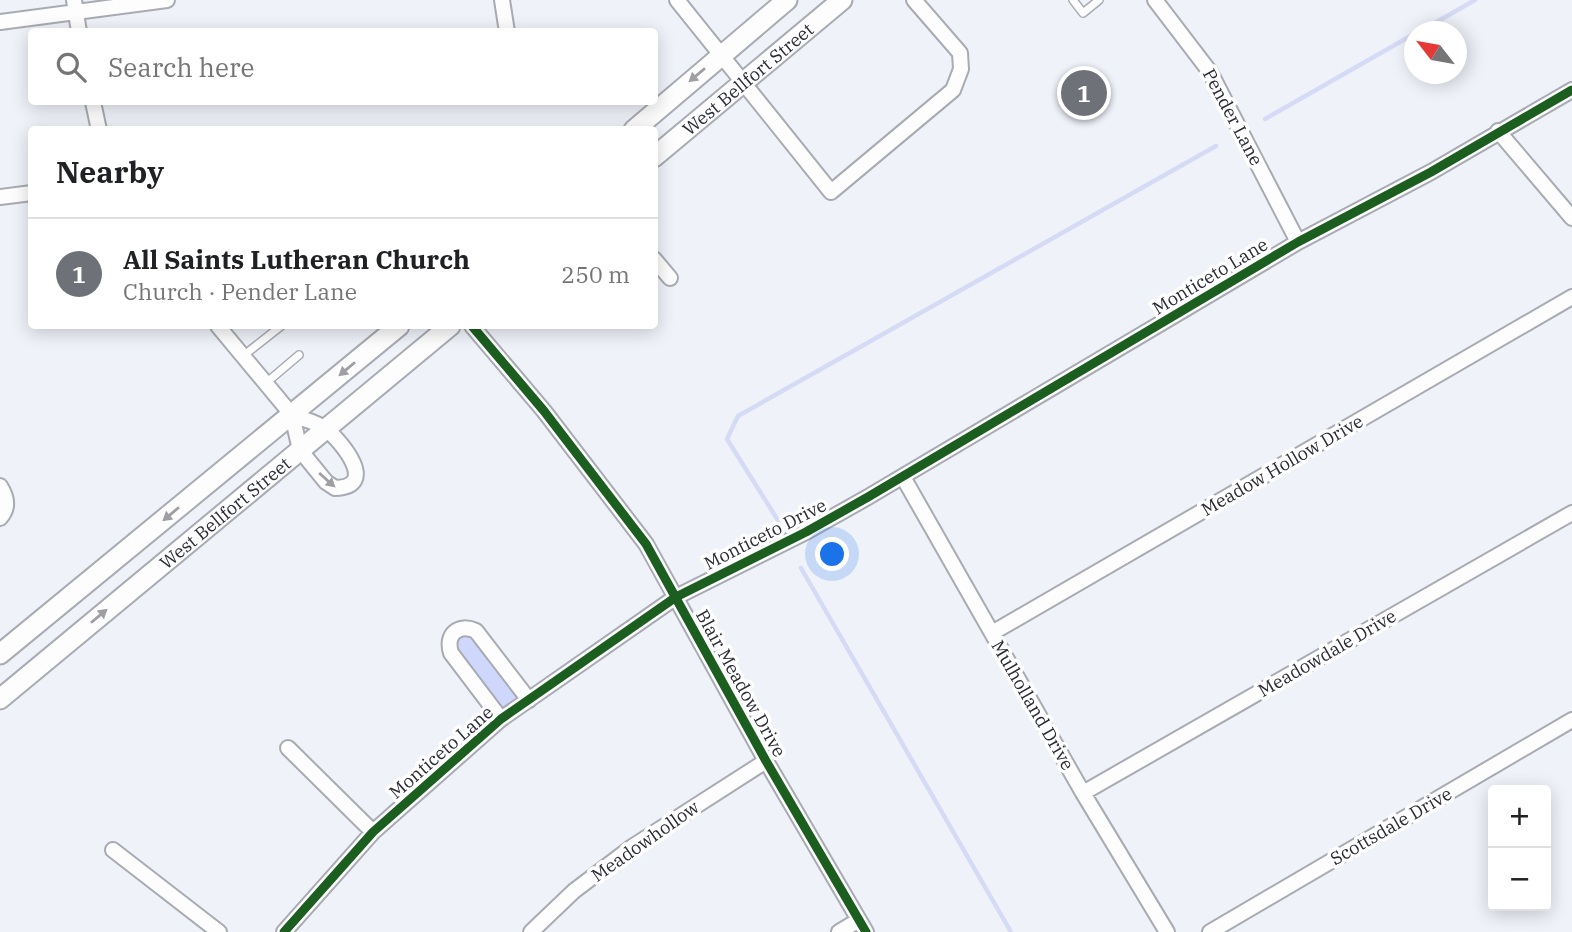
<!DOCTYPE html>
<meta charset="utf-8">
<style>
body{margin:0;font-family:"IBM Plex Serif",serif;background:#f6f6f6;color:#202124}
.controls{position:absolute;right:21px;bottom:21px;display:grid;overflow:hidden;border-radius:7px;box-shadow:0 4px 18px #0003}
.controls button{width:63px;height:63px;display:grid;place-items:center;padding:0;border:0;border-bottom:2px solid #e0e0e0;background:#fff;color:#202124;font:35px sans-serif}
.compass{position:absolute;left:1404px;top:21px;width:63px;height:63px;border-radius:50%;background:#fff;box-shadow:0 4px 18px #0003;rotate:301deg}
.you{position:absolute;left:833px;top:555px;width:24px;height:24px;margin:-18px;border:5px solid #fff;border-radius:50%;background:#1a73e8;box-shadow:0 0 0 10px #1a73e833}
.badge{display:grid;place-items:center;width:46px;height:46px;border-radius:50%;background:#6f7179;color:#fff;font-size:23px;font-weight:700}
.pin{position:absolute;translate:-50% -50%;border:4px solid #fff;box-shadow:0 2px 7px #0006}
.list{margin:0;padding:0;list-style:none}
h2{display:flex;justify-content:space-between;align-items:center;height:91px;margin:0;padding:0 28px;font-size:30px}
h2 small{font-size:23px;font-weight:400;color:#757577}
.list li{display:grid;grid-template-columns:46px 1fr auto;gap:21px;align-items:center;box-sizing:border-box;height:112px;padding:0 28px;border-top:2px solid #e0e0e0}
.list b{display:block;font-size:26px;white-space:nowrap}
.list p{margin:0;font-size:23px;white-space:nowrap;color:#757577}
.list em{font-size:23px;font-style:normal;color:#757577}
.icon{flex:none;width:38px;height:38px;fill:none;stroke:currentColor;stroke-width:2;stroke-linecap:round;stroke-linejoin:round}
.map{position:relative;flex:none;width:1572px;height:932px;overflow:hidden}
.search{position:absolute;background:#fff;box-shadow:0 4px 18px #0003;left:28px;top:28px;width:630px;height:77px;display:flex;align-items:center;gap:18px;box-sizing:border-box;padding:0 24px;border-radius:7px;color:#757577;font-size:26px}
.panel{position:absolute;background:#fff;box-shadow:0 4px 18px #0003;left:28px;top:126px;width:630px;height:203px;border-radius:7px}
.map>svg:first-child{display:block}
.green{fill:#cfd8fc}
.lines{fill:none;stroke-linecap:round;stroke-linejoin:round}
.stream{stroke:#d5dbf4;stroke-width:4.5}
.lane-casing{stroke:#a9abb2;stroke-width:10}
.street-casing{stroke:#a9abb2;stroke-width:18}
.secondary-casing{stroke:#a9abb2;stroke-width:23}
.lane{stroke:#fdfdfe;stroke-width:7}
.street{stroke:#fdfdfe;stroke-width:14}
.secondary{stroke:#fdfdfe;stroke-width:19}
.cycleway-casing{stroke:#fefefe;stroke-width:13}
.cycleway{stroke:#1b5e20;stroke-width:9}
.oneway{fill:#9e9ea3}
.labels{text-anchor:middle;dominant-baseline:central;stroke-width:7;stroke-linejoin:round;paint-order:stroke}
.street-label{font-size:18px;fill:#292b33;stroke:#fefefe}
</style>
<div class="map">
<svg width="1572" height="932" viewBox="0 0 1572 932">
<rect width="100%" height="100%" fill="#f0f2fa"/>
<path class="green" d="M470,629L527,700L501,717L452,652V636Z"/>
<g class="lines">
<path class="stream" d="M1419,32L1475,0
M1265,119L1414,34
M779,522L727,439L738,416L1216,146
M801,568L1011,932"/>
<defs>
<path id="lane" d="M1073,0L1083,13L1099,0
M243,356L281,326
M266,383L299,355"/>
<path id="street" d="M74,0L79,32
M502,0L507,32
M677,0L831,192L953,90L961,69L960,53L914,0
M1155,0L1210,72L1298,242
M0,22L167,0
M93,102L99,130
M1498,131L1572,218
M0,197L32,193
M654,259L670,278
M218,326L292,415L300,450L326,482L335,488C379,487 342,442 327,430C318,422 302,419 292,415
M472,326L544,411L646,544L766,761L866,932
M903,477L1083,793L1167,932
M0,486C7,497 9,508 0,518
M992,633L1572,297
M501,719L451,653C445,634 459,623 476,631L529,700
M288,748L373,832
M1083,793L1572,513
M113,850L219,932
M284,932L373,832L501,719L676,597L806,532L868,497L1298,242L1431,172L1572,90
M531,932L574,891L632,847L766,761
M839,932L859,920
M1210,932L1572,720"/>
<g id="secondary">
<path d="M634,130L787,0"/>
<path id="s1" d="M654,157L842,0"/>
<path d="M0,654L399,326"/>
<path id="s2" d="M0,699L450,326"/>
</g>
</defs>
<use href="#lane" class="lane-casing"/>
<use href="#street" class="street-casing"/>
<use href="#secondary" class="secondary-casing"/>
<use href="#lane" class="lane"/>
<use href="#street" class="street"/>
<use href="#secondary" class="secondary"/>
<defs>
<path id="cycleway" d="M472,326L544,411L646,544L766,761L866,932
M284,932L373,832L501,719L676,597L806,532L868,497L1298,242L1431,172L1572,90"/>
</defs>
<use href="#cycleway" class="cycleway-casing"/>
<use href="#cycleway" class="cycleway"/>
</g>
<defs><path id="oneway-solid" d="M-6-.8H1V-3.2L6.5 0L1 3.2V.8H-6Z" transform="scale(1.75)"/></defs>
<g class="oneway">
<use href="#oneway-solid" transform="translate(697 75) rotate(140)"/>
<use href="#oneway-solid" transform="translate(347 369) rotate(140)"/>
<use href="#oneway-solid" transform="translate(327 480) rotate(42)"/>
<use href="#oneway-solid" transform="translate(171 514) rotate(140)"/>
<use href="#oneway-solid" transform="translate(99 616) rotate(-40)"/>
</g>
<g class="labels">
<g class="street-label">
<text stroke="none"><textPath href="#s1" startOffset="122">West Bellfort Street</textPath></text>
<text transform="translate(1233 117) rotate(62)">Pender Lane</text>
<text transform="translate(1210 276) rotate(-31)">Monticeto Lane</text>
<text transform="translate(1282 465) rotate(-30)">Meadow Hollow Drive</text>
<text stroke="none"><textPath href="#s2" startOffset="292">West Bellfort Street</textPath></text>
<text transform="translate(765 534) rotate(-27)">Monticeto Drive</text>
<text transform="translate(1327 653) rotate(-30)">Meadowdale Drive</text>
<text transform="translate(741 683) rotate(61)">Blair Meadow Drive</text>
<text transform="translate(1033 705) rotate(60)">Mulholland Drive</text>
<text transform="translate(441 752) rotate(-41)">Monticeto Lane</text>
<text transform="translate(1391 826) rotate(-30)">Scottsdale Drive</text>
<text transform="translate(645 841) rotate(-35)">Meadowhollow</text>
</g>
</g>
</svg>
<div class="controls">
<button>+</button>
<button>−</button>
</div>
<svg class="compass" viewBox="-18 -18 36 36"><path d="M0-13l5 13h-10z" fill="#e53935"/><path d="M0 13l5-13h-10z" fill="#757577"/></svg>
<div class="you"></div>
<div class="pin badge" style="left:1084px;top:93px">1</div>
<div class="search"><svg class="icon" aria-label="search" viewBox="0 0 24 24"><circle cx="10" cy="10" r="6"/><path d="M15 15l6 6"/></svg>Search here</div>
<section class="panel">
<h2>Nearby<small></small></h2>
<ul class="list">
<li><span class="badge">1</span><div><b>All Saints Lutheran Church</b><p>Church · Pender Lane</p></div><em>250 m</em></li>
</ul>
</section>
</div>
